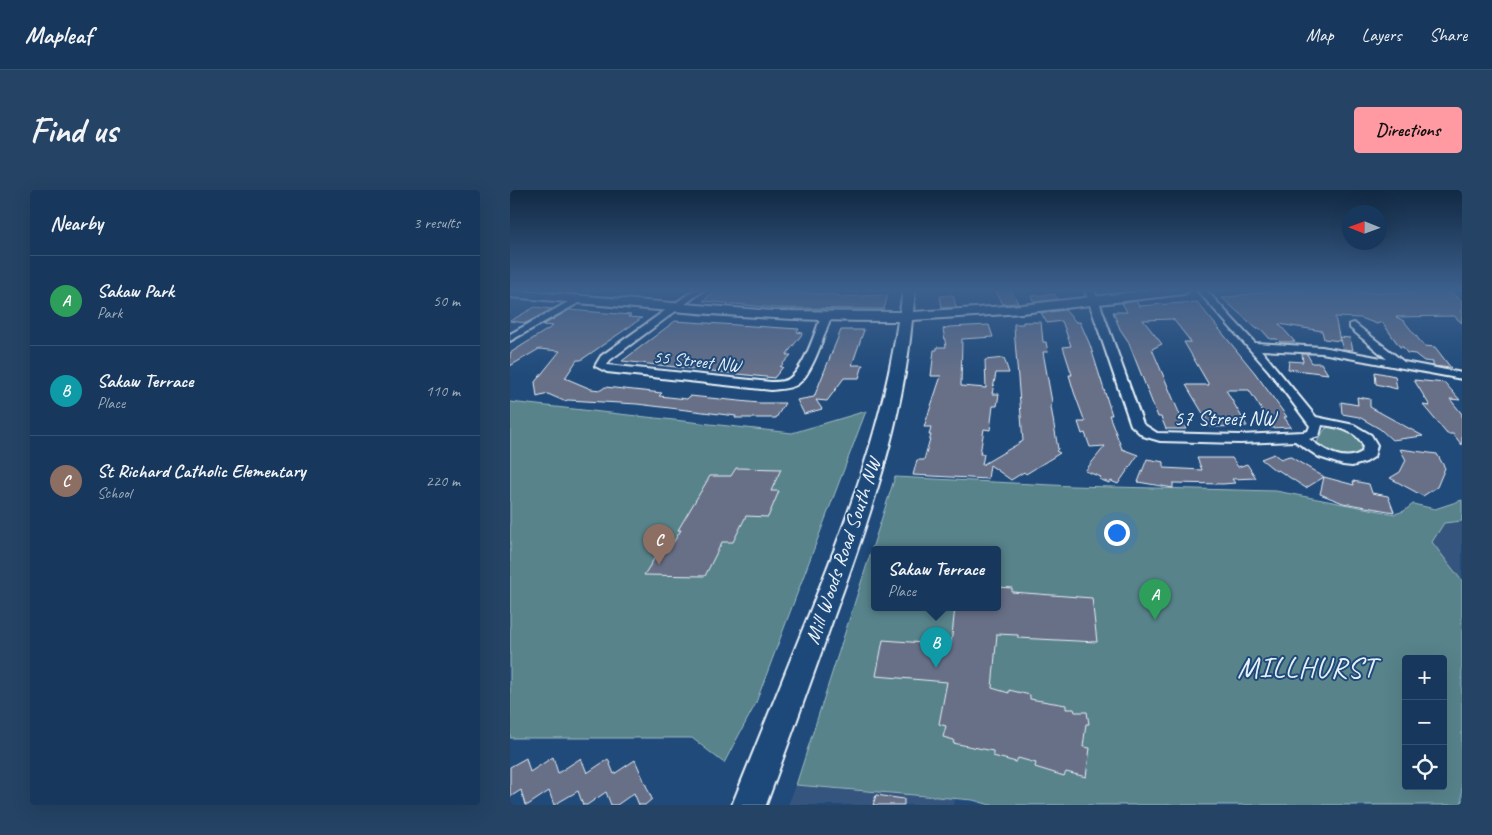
<!DOCTYPE html>
<meta charset="utf-8">
<style>
body{margin:0;font-family:Caveat,sans-serif;background:#244365;color:#f1f3f6}
.controls{position:absolute;right:15px;bottom:15px;display:grid;overflow:hidden;border-radius:5px;box-shadow:0 5px 20px #0002}
.controls button{width:45px;height:45px;display:grid;place-items:center;padding:0;border:0;border-bottom:1px solid #365272;background:#17385c;color:#f1f3f6;font:25px sans-serif}
.compass{position:absolute;left:832px;top:15px;width:45px;height:45px;border-radius:50%;background:#17385c;box-shadow:0 5px 20px #0002;rotate:271deg}
.you{position:absolute;left:606px;top:342px;width:18px;height:18px;margin:-12px;border:4px solid #fff;border-radius:50%;background:#1a73e8;box-shadow:0 0 0 8px #1a73e833}
.badge{display:grid;place-items:center;width:32px;height:32px;border-radius:50%;background:#ff9aa2;color:#fff;font-size:16px;font-weight:700}
.pin{position:absolute;translate:-50% -41px;filter:drop-shadow(0 1px 2px #0008)}
.pin::after{content:'';position:absolute;top:26px;width:18px;height:15px;background:inherit;clip-path:polygon(0 0,100% 0,50% 100%)}
.popup{position:absolute;left:361px;top:356px;width:130px;height:65px;box-sizing:border-box;display:grid;place-content:center;border-radius:5px;background:#17385c;filter:drop-shadow(0 1px 4px #0005);font-size:16px;white-space:nowrap;color:#9eacbb}
.popup b{font-size:19px;color:#f1f3f6}
.popup::after{content:'';position:absolute;left:50%;top:100%;margin-left:-10px;border:10px solid transparent;border-top-color:#17385c}
.list{margin:0;padding:0;list-style:none}
h2{display:flex;justify-content:space-between;align-items:center;height:65px;margin:0;padding:0 20px;font-size:21px}
h2 small{font-size:16px;font-weight:400;color:#9eacbb}
.list li{display:grid;grid-template-columns:32px 1fr auto;gap:15px;align-items:center;box-sizing:border-box;height:90px;padding:0 20px;border-top:1px solid #365272}
.list b{display:block;font-size:19px;white-space:nowrap}
.list p{margin:0;font-size:16px;white-space:nowrap;color:#9eacbb}
.list em{font-size:16px;font-style:normal;color:#9eacbb}
.icon{flex:none;width:28px;height:28px;fill:none;stroke:currentColor;stroke-width:2;stroke-linecap:round;stroke-linejoin:round}
.map{position:relative;flex:none;width:952px;height:615px;overflow:hidden;border-radius:5px}
header{display:flex;align-items:center;gap:30px;box-sizing:border-box;height:70px;padding:0 25px;background:#17385c;border-bottom:1px solid #365272}
header strong{font-size:24px}
nav{display:flex;gap:28px;margin-inline-start:auto;font-size:18px}
.intro{display:flex;align-items:center;justify-content:space-between;box-sizing:border-box;height:120px;padding:0 30px}
h1{margin:0;font-size:35px}
.button{padding:12px 22px;border-radius:5px;background:#ff9aa2;color:#111;font-size:18px;font-weight:700}
main{display:flex;gap:30px;padding:0 30px}
aside{flex:1;background:#17385c;border-radius:5px;box-shadow:0 5px 20px #0002}
.map>svg:first-child{display:block}
.built{fill:#35557e}
.green{fill:#58838b;stroke:#a0bac2;fill-rule:evenodd}
.building{fill:#677088;stroke:#e8f1f8}
.lines{fill:none;stroke-linecap:round;stroke-linejoin:round}
.street-casing{stroke:#e8f1f8;stroke-width:4}
.secondary-casing{stroke:#e8f1f8;stroke-width:4}
.street{fill:#1f4a7a;fill-rule:evenodd}
.secondary{fill:#1f4a7a;fill-rule:evenodd}
.labels{text-anchor:middle;dominant-baseline:central;stroke-width:4;stroke-linejoin:round;paint-order:stroke}
.far-street-label{font-size:18px;fill:#e8f1f8;stroke:#1f4a7a}
.street-label{font-size:21px;fill:#e8f1f8;stroke:#1f4a7a}
.near-quarter-label{font-size:29px;letter-spacing:1px;fill:#e8f1f8;stroke:#1f4a7a}
</style>
<header>
<strong>Mapleaf</strong>
<nav><a>Map</a><a>Layers</a><a>Share</a></nav>
</header>
<div class="intro"><h1>Find us</h1><a class="button">Directions</a></div>
<main>
<aside>
<h2>Nearby<small>3 results</small></h2>
<ul class="list">
<li><span class="badge" style="background:#2e9e5b">A</span><div><b>Sakaw Park</b><p>Park</p></div><em>50 m</em></li>
<li><span class="badge" style="background:#0f9aa8">B</span><div><b>Sakaw Terrace</b><p>Place</p></div><em>110 m</em></li>
<li><span class="badge" style="background:#8d6e63">C</span><div><b>St Richard Catholic Elementary</b><p>School</p></div><em>220 m</em></li>
</ul>
</aside>
<div class="map">
<svg width="952" height="615" viewBox="0 0 952 615">
<rect width="100%" height="100%" fill="#1f4a7a"/>
<filter id="ink" filterUnits="userSpaceOnUse"><feTurbulence type="fractalNoise" baseFrequency=".02" numOctaves="2"/><feDisplacementMap in="SourceGraphic" scale="10" xChannelSelector="R" yChannelSelector="G"/><feConvolveMatrix kernelMatrix="1 2 1 2 8 2 1 2 1" color-interpolation-filters="sRGB"/></filter>
<g filter="url(#ink)">
<path class="built" d="M952,331V391L922,352L934,333Z
M286,595L446,608L444,615H278Z"/>
<path class="green" d="M0,212L282,243L356,221L245,515L214,573L182,548H0Z
M819,237C832,236 845,243 852,254L851,261C841,270 811,266 807,252L815,239Z
M385,287L562,296L766,301L885,324L894,321L903,314L925,319L952,310V331L934,333L922,352L952,391V615H480L463,610L286,595ZM365,359H487V417H365ZM896,469H933V596H896Z"/>
<path class="building" d="M206,100H250L329,105V107L378,105L374,119L266,118L193,111Z
M485,100H501L508,113L493,114Z
M767,100H846L848,102L904,103L900,100H937L952,111V133L944,126L886,127L894,131L914,156L925,157L941,178L923,176V172L914,171L905,164L897,163L893,157H890L872,132L867,134L851,128L825,127L830,151L814,149L812,141L769,134L785,152H770L767,149H760L751,139H747L712,108Z
M544,104L548,109L524,112L521,106Z
M443,105L446,117L432,118L430,106Z
M626,111L629,116L687,112L745,183L777,227H774L781,237L760,238L753,228H757L739,200H716L737,236L701,237L676,195H699L674,152H681L663,129L633,130L652,154L642,159L676,239H656L651,227H648L618,151L610,139L603,122H617L612,113Z
M25,117L42,119L16,133L0,131Z
M59,120L121,125L118,127L132,128L71,170H67L55,188L81,199L91,200L95,197L152,203L149,206L177,209L180,206L249,213H275L266,228H225L226,226L127,214L58,210L54,211L38,204L27,207L25,192L50,161L29,159L0,176V163L43,136L33,135Z
M555,120L566,132H570L580,155L602,225H599L612,259L628,265L608,294L601,291L599,293L589,289L591,287L575,281L595,256L580,257L575,243L572,244L568,232H575L564,202L559,185H562L553,157L561,156L552,131L537,133L531,123Z
M165,131L289,139L287,142L293,143L276,165H281L270,177H273L264,188L112,171Z
M513,132H531L533,152H536L538,162H533L542,212L541,217L548,259L546,261L550,263L516,284L514,282L501,290L480,275L478,289L403,285L407,270H414L421,245H419L421,237H414L431,186H421L424,160H427V157H436L433,139L439,137L479,135L483,147L452,149L451,196L476,198L475,170L494,168L499,183H486L482,204H489L487,216H483L480,240L474,239L470,264H474L472,275L513,251L504,138V134H513Z
M331,140H354L342,175H353L349,188H334L317,211L306,210L312,219L294,224L287,210L304,207Z
M829,147L840,148L843,160L833,159Z
M792,164H797L802,173H811L818,184L778,179L779,171L793,172Z
M865,182L885,186L887,199L866,194Z
M904,190L935,193L950,210L940,209L952,224V255L943,244H937L913,215L920,216Z
M847,207L860,209V217L913,246L882,250L870,239L849,227L832,224L831,212L848,215Z
M890,259L927,264L935,278L927,297L913,306L880,288L890,282L896,270Z
M764,264L771,269L779,266L814,287L844,295L843,291L859,294L862,303L878,306L884,322L833,313L810,304L814,287L796,298L768,280L766,281L751,269Z
M687,268H722L728,277L737,274L746,288L722,289L725,293L713,294L663,293V298L628,292L637,269L654,272V278L692,280Z
M226,278L271,279L261,301H269L258,327L236,326L223,352H212L195,386L134,385L149,361H158L171,340H168L200,286H221Z
M487,397L502,398V402L582,408L587,452L508,448V445L487,444L482,498L499,503V500L520,505V509L556,515V519H564L565,522H577L579,534H576L573,557L580,558L576,587L556,582L554,586L525,577L526,573L508,568L506,572L483,566V561L443,553L444,550L433,547L436,536L429,534L437,492L366,486L373,450L441,455L445,417H487Z
M43,567L48,583L71,568L77,583L98,569L104,584L125,570L142,609L135,615H129L124,603L107,615H101L96,602L77,615H73L68,601L44,615L39,601L18,615H15L11,600L0,607V577L16,568L20,582Z
M366,605L394,609V615H363Z"/>
<g class="lines">
<defs>
<path id="street" d="M184,100H194L100,170L97,175L261,192C267,192 275,192 280,188C294,178 305,143 311,127L316,124L319,125L321,127C314,144 303,183 288,194C281,199 269,199 261,200L97,182L85,176L91,166Z
M575,100H584L588,109L633,234L647,243L730,245L793,242L798,241L800,236L759,181L687,100H696L745,153L812,157L877,169L840,138V134L844,133L894,172L952,183V189L812,163L751,160L806,227L844,235L861,245L867,255L864,267L856,272L842,276L833,275L809,267L785,251L730,253L650,251L633,246L621,235ZM812,235C827,237 846,240 853,255L852,262C834,274 814,260 799,249L809,246Z
M69,106L72,107V111L0,151V144Z"/>
<path id="secondary" d="M0,100L263,121L390,122L393,100H405L403,122L512,115L642,100H680L674,104L512,123L402,130C393,232 359,330 324,426C302,489 279,552 256,615H222C248,551 273,488 299,424C337,330 374,232 388,131C258,132 129,118 0,107Z"/>
</defs>
<use href="#street" class="street-casing"/>
<use href="#secondary" class="secondary-casing"/>
<use href="#street" class="street"/>
<use href="#secondary" class="secondary"/>
</g>
</g>
<linearGradient id="sky" x2="0" y2="1"><stop stop-color="#112943"/><stop offset="0.54" stop-color="#3c608d"/><stop offset="1" stop-color="#3c608d" stop-opacity="0"/></linearGradient>
<rect width="952" height="186" fill="url(#sky)"/>
<g class="labels">
<g class="far-street-label">
<text transform="translate(187 171) rotate(6)">55 Street NW</text>
</g>
<g class="street-label">
<text x="715" y="228">57 Street NW</text>
<text transform="translate(333 361) rotate(-71)">Mill Woods Road South NW</text>
</g>
<g class="near-quarter-label">
<text x="797" y="477">MILLHURST</text>
</g>
</g>
</svg>
<div class="controls">
<button>+</button>
<button>−</button>
<button><svg class="icon" aria-label="locate" viewBox="0 0 24 24"><circle cx="12" cy="12" r="6"/><path d="M12 2v4M12 18v4M2 12h4M18 12h4"/></svg></button>
</div>
<svg class="compass" viewBox="-18 -18 36 36"><path d="M0-13l5 13h-10z" fill="#e53935"/><path d="M0 13l5-13h-10z" fill="#9eacbb"/></svg>
<div class="you"></div>
<div class="pin badge" style="left:645px;top:430px;background:#2e9e5b">A</div>
<div class="pin badge" style="left:426px;top:478px;background:#0f9aa8">B</div>
<div class="popup"><b>Sakaw Terrace</b>Place</div>
<div class="pin badge" style="left:149px;top:375px;background:#8d6e63">C</div>
</div>
</main>
